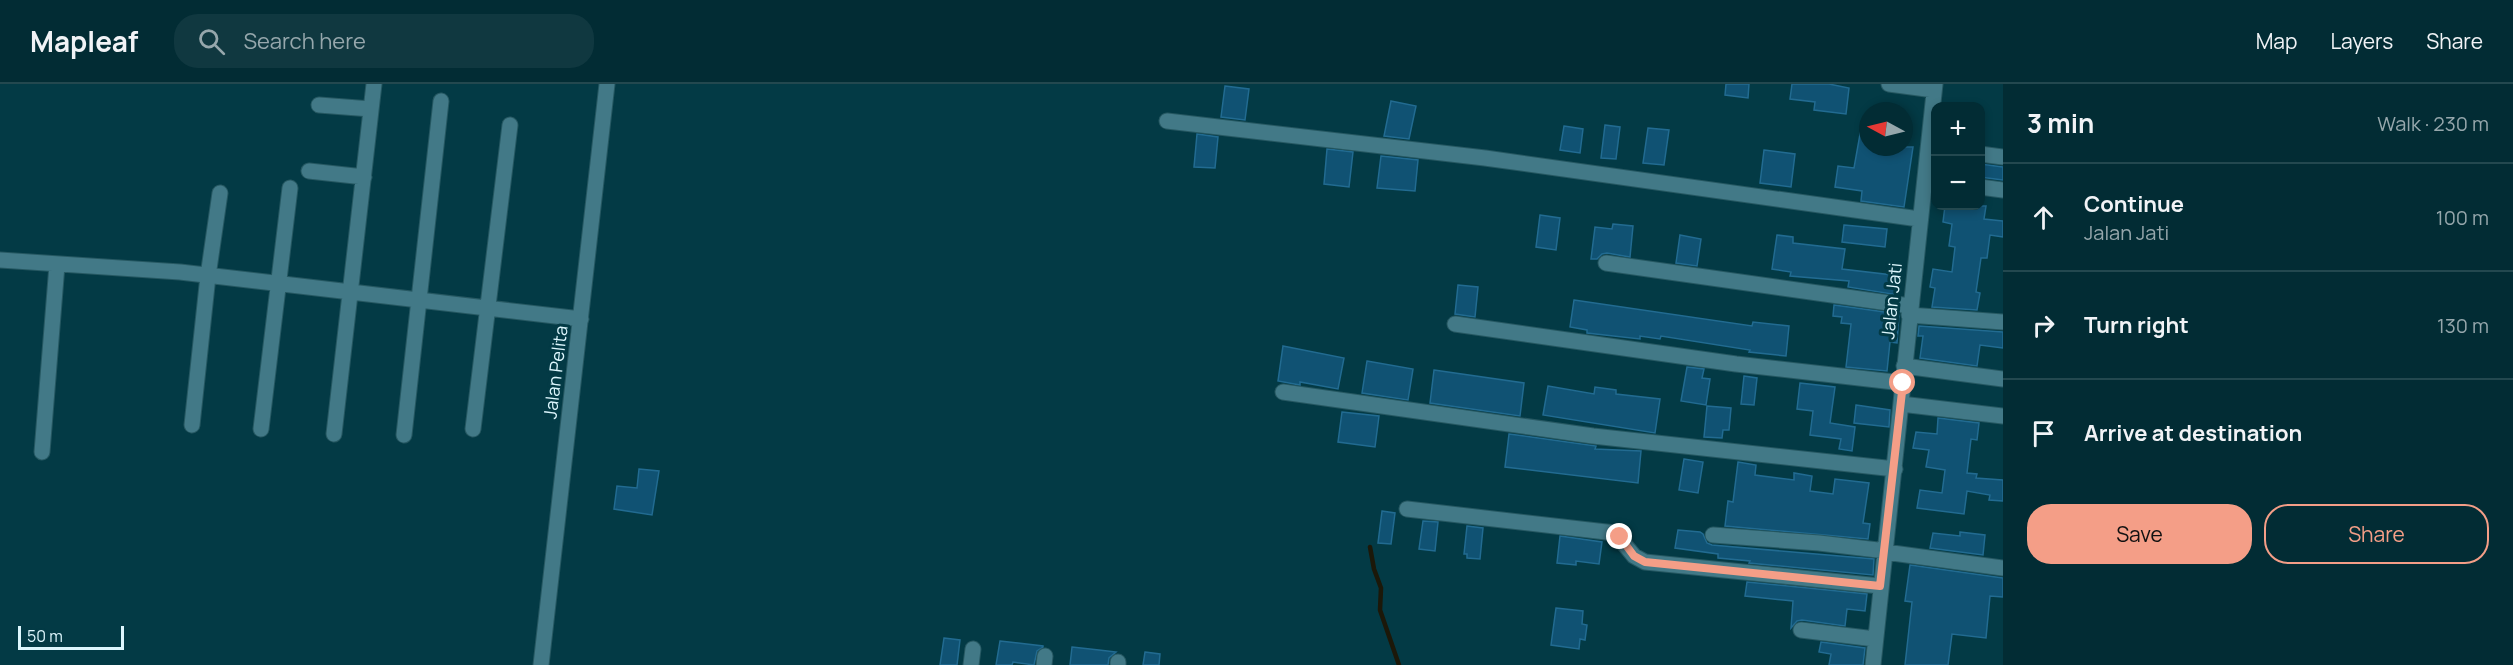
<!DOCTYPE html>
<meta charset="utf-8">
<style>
body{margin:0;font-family:Manrope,sans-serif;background:#103840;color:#f1f3f6}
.controls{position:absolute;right:18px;top:18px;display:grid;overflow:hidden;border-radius:12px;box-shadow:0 3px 9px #0003}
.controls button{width:54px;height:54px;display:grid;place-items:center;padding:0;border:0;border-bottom:2px solid #23484f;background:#022c34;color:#f1f3f6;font:30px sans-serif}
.compass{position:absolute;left:1859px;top:18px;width:54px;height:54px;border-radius:50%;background:#022c34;box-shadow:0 3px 9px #0003;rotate:277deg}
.scale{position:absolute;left:18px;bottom:15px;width:106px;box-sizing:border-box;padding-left:6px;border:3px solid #ddf6fd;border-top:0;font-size:16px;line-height:21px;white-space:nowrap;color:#ddf6fd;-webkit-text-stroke:4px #033a45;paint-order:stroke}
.stop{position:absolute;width:18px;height:18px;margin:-14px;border:4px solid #f49e87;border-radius:50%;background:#fff}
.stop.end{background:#f49e87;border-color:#fff;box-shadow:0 2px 6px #0008}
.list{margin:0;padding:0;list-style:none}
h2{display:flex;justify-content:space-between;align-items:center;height:78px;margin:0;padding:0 24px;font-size:26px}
h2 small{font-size:20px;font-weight:400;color:#96a7ac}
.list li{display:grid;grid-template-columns:39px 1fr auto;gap:18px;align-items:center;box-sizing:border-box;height:108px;padding:0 24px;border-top:2px solid #23484f}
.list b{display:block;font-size:22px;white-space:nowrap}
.list p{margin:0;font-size:20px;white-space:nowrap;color:#96a7ac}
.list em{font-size:20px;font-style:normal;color:#96a7ac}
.actions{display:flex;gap:12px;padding:18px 24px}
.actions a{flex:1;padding:14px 0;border:2px solid #f49e87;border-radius:24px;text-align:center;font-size:21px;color:#f49e87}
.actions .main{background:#f49e87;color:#111}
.icon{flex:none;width:33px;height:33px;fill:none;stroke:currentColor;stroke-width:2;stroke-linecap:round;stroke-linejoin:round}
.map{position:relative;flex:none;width:2003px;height:581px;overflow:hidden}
header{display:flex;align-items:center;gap:36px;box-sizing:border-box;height:84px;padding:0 30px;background:#022c34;border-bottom:2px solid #23484f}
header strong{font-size:28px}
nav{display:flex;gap:33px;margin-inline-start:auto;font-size:21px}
.search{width:420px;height:54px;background:#103840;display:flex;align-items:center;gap:15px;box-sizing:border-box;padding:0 21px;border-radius:24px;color:#96a7ac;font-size:22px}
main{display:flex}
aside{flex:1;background:#022c34}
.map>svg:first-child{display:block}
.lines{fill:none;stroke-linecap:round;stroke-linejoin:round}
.stream{stroke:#1c1809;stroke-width:4.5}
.building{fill:#105273;stroke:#226b91;stroke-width:1.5}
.minor-casing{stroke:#265862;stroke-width:17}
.minor{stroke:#427987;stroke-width:15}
.route{stroke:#f49e87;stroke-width:8}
.labels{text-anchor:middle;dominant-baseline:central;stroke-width:6;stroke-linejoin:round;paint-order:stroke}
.street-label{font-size:18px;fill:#ddf6fd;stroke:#033a45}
</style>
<header>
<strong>Mapleaf</strong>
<div class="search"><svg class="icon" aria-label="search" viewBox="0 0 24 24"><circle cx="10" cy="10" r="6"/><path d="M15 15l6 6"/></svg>Search here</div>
<nav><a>Map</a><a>Layers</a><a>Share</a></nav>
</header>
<main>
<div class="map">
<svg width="2003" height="581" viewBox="0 0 2003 581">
<rect width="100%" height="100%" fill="#033a45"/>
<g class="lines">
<path class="stream" d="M1370,463L1374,485L1381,504L1380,526L1399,581"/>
</g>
<path class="building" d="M1726,0H1749L1748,14L1725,11Z
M1792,0H1829L1849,4L1846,30L1814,26L1815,18L1790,15Z
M1225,2L1249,5L1245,36L1221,33Z
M1391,17L1416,22L1409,55L1384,52Z
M1862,39H1868V63H1913L1904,123L1861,117L1862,107L1835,103L1838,82L1854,84Z
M1605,41L1620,43L1616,75L1601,74Z
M1564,42L1583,45L1580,69L1560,66Z
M1648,44L1669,46L1664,81L1643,79Z
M1197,50L1218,53L1215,84L1194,83Z
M1327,65L1353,68L1349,103L1324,100Z
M1764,66L1795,70L1791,103L1760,99Z
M1381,72L1418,76L1415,107L1377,104Z
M1980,80L2003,83V96L1980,93Z
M1945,122H1986L1984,135L2003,137V153L1990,151L1987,174H1981L1976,208L1980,209L1977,226L1932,223L1935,204L1930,203L1933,185L1952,188L1955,163L1949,162L1952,140L1943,138Z
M1540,131L1560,134L1556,166L1536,163Z
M1613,140L1633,142L1630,173L1607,169L1602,170L1597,175H1591L1595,143L1612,145Z
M1844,141L1887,145L1885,163L1842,158Z
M1680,151L1701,155L1697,182L1676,179Z
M1777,151L1793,153V159L1845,165L1842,185L1901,192L1898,211L1848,203L1849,197L1790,192L1791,188L1772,185Z
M1458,201L1478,203L1475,233L1455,230Z
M1574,216L1752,242L1753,238L1789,242L1786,272L1749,268L1750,266L1661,252L1660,255L1640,252V255L1587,249V246L1570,243Z
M1834,221L1899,230L1897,259L1890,258L1887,287L1846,283L1851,240L1841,239L1842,233L1833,232Z
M1919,242L2003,248V264L1980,261L1977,282L1920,274L1923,252H1918Z
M1283,262L1344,274L1338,305L1300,298V301L1278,297Z
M1367,277L1413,285L1408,316L1362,309Z
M1687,283L1704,285L1702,294L1710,295L1706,321L1681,317Z
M1434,286L1524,299L1520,332L1430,319Z
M1744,292L1757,294L1754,321L1741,320Z
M1800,299L1835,303L1830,339L1855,343L1852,367L1839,365L1841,355L1810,351L1813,327L1797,325Z
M1548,302L1594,310L1595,303L1616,306V310L1660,315L1655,349L1543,331Z
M1856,321L1890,326L1889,343L1854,339Z
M1707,322L1731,324L1729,346H1723L1722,354L1704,353Z
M1342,328L1379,332L1375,363L1338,358Z
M1938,334L1979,339L1977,356L1971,355L1967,389L1977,390L1976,394L2003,396V417L1989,416L1990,411L1967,407L1964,430L1917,424L1920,406L1942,409L1945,386L1926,383L1929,366L1913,364L1916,348L1937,350Z
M1509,350L1596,362L1595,365L1641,367L1638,399L1505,383Z
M1684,375L1703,378L1698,409L1679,406Z
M1738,378L1756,381L1755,391L1794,396V389L1812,392L1810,407L1833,410L1835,395L1869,399L1863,439L1870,440L1868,455L1725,442L1728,417L1733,418Z
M639,385L659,387L652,431L614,425L617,402L637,404Z
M1382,427L1395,429L1391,460L1378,459Z
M1423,437L1438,438L1435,467L1419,465Z
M1467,442L1483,444L1480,475L1467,474V470H1464Z
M1678,446L1700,448L1703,450L1707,459L1712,461L1874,475L1873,491L1749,479L1750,477L1718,474V470L1675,464Z
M1960,448L1985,451L1983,471L1930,464L1933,449L1960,452Z
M1560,452L1602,458L1599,480L1576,477V481L1557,479Z
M1910,481L2003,494V513L1990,512L1986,554L1952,550L1948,581H1905L1912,518L1905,517Z
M1747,498L1867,510L1865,527L1847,525L1845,542L1802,536L1797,537L1791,544L1793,517L1745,512Z
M1556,524L1583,527L1582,540L1587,541L1585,556L1580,555L1579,565L1551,561Z
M944,554L960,556L957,581H940Z
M1000,557L1043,562V563L1037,567L1034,581L1013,578L1012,581H996Z
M1821,558L1865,564L1863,581H1829L1831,570L1819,568Z
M1072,563L1099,566L1116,568L1109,574L1108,581H1070Z
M1145,568L1160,570L1159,581H1143Z"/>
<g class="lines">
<defs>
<path id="minor" d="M1889,0L1934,6
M319,21L371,25
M1167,37L1485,74L1919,135
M1980,70L2003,73
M309,87L364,93
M1980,103L2003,106
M0,176L180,188L581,235
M1606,179L1910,222
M1909,231L2003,238
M1455,240L1736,280L1903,299
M1904,282L2003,295
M1283,308L1593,352L1895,385
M1901,320L2003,332
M192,341L208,192L220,109
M261,345L290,104
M473,345L510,41
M334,350L374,0
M404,351L441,17
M42,368L57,181
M1407,425L1615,449L1634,472L1645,478L1880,502
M1713,451L1819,459L1886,467
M1885,468L2003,484
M1801,546L1875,555
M541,581L607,0
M971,581L973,565
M1044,581L1045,572
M1118,581V578
M1873,581L1935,0"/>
</defs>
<use href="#minor" class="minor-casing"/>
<use href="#minor" class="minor"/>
</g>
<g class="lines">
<path class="route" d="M1620,453L1634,472L1645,478L1880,502L1903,299"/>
</g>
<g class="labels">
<g class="street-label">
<text transform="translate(1891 217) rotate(-84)">Jalan Jati</text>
<text transform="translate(555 288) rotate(-83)">Jalan Pelita</text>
</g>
</g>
</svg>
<div class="controls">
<button>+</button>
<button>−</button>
</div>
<svg class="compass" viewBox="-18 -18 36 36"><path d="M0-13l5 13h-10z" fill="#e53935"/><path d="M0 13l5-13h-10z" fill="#96a7ac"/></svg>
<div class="scale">50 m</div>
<div class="stop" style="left:1903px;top:299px"></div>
<div class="stop end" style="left:1620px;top:453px"></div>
</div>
<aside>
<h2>3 min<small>Walk · 230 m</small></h2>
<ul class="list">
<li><svg class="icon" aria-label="ahead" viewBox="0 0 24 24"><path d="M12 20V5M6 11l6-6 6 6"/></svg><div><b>Continue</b><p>Jalan Jati</p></div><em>100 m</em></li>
<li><svg class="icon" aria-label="right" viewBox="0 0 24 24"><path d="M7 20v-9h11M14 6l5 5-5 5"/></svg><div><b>Turn right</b></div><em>130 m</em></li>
<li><svg class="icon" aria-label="arrive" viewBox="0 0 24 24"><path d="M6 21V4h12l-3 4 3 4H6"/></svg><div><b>Arrive at destination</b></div></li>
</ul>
<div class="actions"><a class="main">Save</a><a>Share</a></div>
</aside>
</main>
